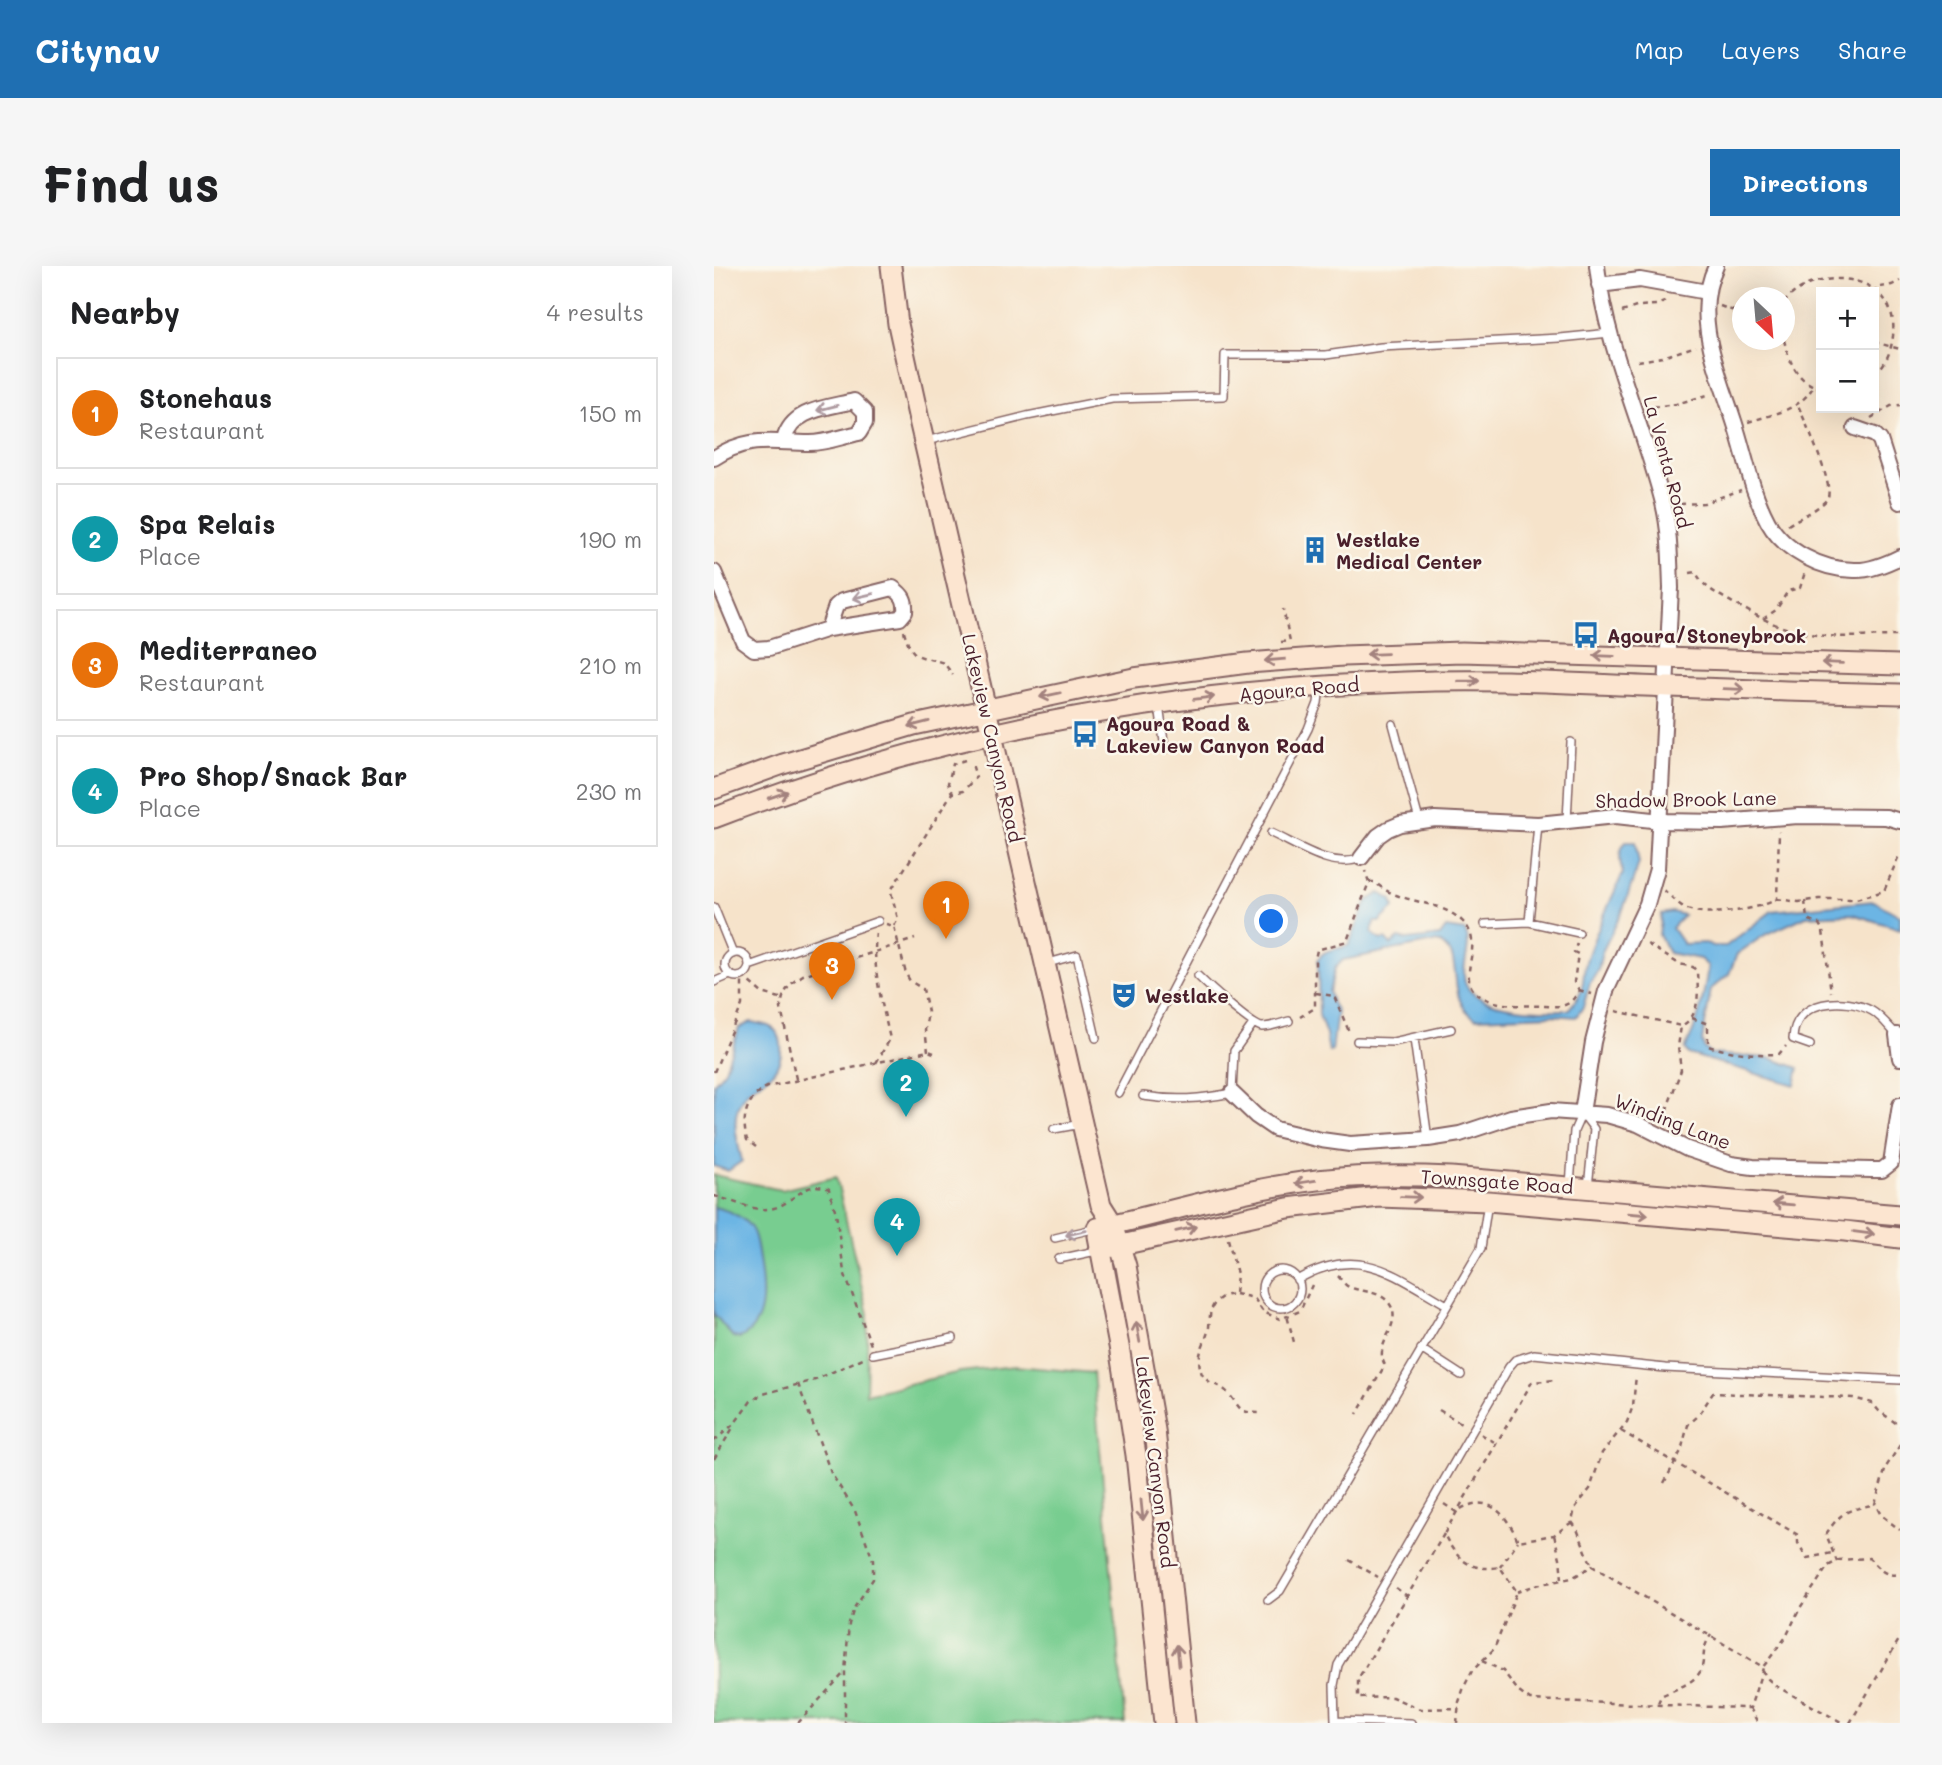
<!DOCTYPE html>
<meta charset="utf-8">
<style>
body{margin:0;font-family:Mali,sans-serif;background:#f6f6f6;color:#202124}
.controls{position:absolute;right:21px;top:21px;display:grid;overflow:hidden;border-radius:0px;box-shadow:0 7px 28px #0002}
.controls button{width:63px;height:63px;display:grid;place-items:center;padding:0;border:0;border-bottom:2px solid #e0e0e0;background:#fff;color:#202124;font:35px sans-serif}
.compass{position:absolute;left:1018px;top:21px;width:63px;height:63px;border-radius:50%;background:#fff;box-shadow:0 7px 28px #0002;rotate:154deg}
.you{position:absolute;left:558px;top:656px;width:24px;height:24px;margin:-18px;border:5px solid #fff;border-radius:50%;background:#1a73e8;box-shadow:0 0 0 10px #1a73e833}
.badge{display:grid;place-items:center;width:46px;height:46px;border-radius:50%;background:#1f6fb2;color:#fff;font-size:23px;font-weight:700}
.pin{position:absolute;translate:-50% -58px;filter:drop-shadow(0 2px 4px #0008)}
.pin::after{content:'';position:absolute;top:37px;width:24px;height:21px;background:inherit;clip-path:polygon(0 0,100% 0,50% 100%)}
.list{margin:0;padding:0;list-style:none}
h2{display:flex;justify-content:space-between;align-items:center;height:91px;margin:0;padding:0 28px;font-size:30px}
h2 small{font-size:23px;font-weight:400;color:#757577}
.list li{display:grid;grid-template-columns:46px 1fr auto;gap:21px;align-items:center;box-sizing:border-box;height:112px;margin:0 14px 14px;padding:0 14px;border:2px solid #e0e0e0;border-radius:0px}
.list b{display:block;font-size:26px;white-space:nowrap}
.list p{margin:0;font-size:23px;white-space:nowrap;color:#757577}
.list em{font-size:23px;font-style:normal;color:#757577}
.map{position:relative;flex:none;width:1186px;height:1457px;overflow:hidden;border-radius:0px}
header{display:flex;align-items:center;gap:42px;box-sizing:border-box;height:98px;padding:0 35px;background:#1f6fb2;color:#fff}
header strong{font-size:33px}
nav{display:flex;gap:38px;margin-inline-start:auto;font-size:24px}
.intro{display:flex;align-items:center;justify-content:space-between;box-sizing:border-box;height:168px;padding:0 42px}
h1{margin:0;font-size:49px}
.button{padding:18px 32px;border-radius:0px;background:#1f6fb2;color:#fff;font-size:24px;font-weight:700}
main{display:flex;gap:42px;padding:0 42px}
aside{flex:1;background:#fff;border-radius:0px;box-shadow:0 7px 28px #0002}
.map>svg:first-child{display:block}
.green{fill:#78cd90;stroke:#61765e;stroke-width:2}
.water{fill:#6cb5e4;stroke:#5b6a88;stroke-width:2}
.lines{fill:none;stroke-linecap:round;stroke-linejoin:round}
.lane-casing{stroke:#866463;stroke-width:10}
.street-casing{stroke:#866463;stroke-width:18}
.secondary-casing{stroke:#866463;stroke-width:23}
.path{stroke:#866463;stroke-width:2.5;stroke-dasharray:5 5;stroke-linecap:butt}
.lane{stroke:#fff;stroke-width:7}
.street{stroke:#fff;stroke-width:14}
.secondary{stroke:#fce5d0;stroke-width:19}
.oneway{stroke:#ae9aa0}
.oneway2{stroke:#a3827e}
.labels{text-anchor:middle;dominant-baseline:central;stroke-width:5;stroke-linejoin:round;paint-order:stroke}
.street-label{font-size:19px;fill:#4a1f2b;stroke:#fbf7ec}
.poi-label{font-size:19px;font-weight:bold;fill:#4a1f2b;stroke:#fbf7ec;text-anchor:start}
</style>
<header>
<strong>Citynav</strong>
<nav><a>Map</a><a>Layers</a><a>Share</a></nav>
</header>
<div class="intro"><h1>Find us</h1><a class="button">Directions</a></div>
<main>
<aside>
<h2>Nearby<small>4 results</small></h2>
<ul class="list">
<li><span class="badge" style="background:#e8710a">1</span><div><b>Stonehaus</b><p>Restaurant</p></div><em>150 m</em></li>
<li><span class="badge" style="background:#0f9aa8">2</span><div><b>Spa Relais</b><p>Place</p></div><em>190 m</em></li>
<li><span class="badge" style="background:#e8710a">3</span><div><b>Mediterraneo</b><p>Restaurant</p></div><em>210 m</em></li>
<li><span class="badge" style="background:#0f9aa8">4</span><div><b>Pro Shop/Snack Bar</b><p>Place</p></div><em>230 m</em></li>
</ul>
</aside>
<div class="map">
<svg width="1186" height="1457" viewBox="0 0 1186 1457">
<rect width="100%" height="100%" fill="#fbf7ec"/>
<filter id="ink" filterUnits="userSpaceOnUse"><feTurbulence type="fractalNoise" baseFrequency=".0143" numOctaves="2"/><feDisplacementMap in="SourceGraphic" scale="14" xChannelSelector="R" yChannelSelector="G"/><feConvolveMatrix kernelMatrix="1 2 1 2 8 2 1 2 1" color-interpolation-filters="sRGB"/></filter>
<filter id="wash" filterUnits="userSpaceOnUse"><feTurbulence type="fractalNoise" baseFrequency=".00686" numOctaves="4" result="noise"/><feDisplacementMap in="SourceGraphic" scale="28" xChannelSelector="R" yChannelSelector="G"/><feGaussianBlur stdDeviation="1.57" result="paint"/><feColorMatrix in="noise" values="0 0 0 0 0 0 0 0 0 0 0 0 0 0 0 0 0 1.4 0 .05"/><feComposite in="paint" operator="in"/></filter>
<g filter="url(#wash)">
<rect width="100%" height="100%" fill="#f6e3ca"/>
<path class="green" d="M0,909L67,924L122,911L154,1048L152,1128L246,1106L301,1100L379,1107L411,1457H0Z"/>
<path class="water" d="M912,576H921L925,597L908,646L888,686L884,704L876,717L869,741L862,751L839,749L761,752C737,736 745,714 738,690C736,685 731,681 727,677L719,676L629,694L621,702L615,726L618,737L623,745L618,785L615,786L612,769L605,749L604,694C610,681 624,685 635,679L653,635L666,627L678,634L680,642L665,656H660L658,667L667,674L671,673L677,679L685,672L694,674L726,670L732,662L751,665C758,678 750,693 750,708C748,745 828,745 854,744C876,720 865,714 874,689C884,661 897,634 909,607C905,596 904,585 912,576Z
M1160,635L1186,650V663L1138,648L1092,650L1049,670L1023,688L1015,708L997,723L988,775L990,782L997,788L1056,792L1085,802L1081,819L974,788L971,783C985,756 990,730 994,700L986,693L955,687L945,669L948,648L958,646L970,649L958,662L969,678L991,677L999,680H1012L1058,645Z
M37,756C42,757 49,758 54,760C72,767 70,794 58,807C45,820 32,820 24,841C18,859 24,877 28,895L14,905L0,900V817L11,804L25,762Z
M0,941C13,944 29,950 37,962C43,970 43,983 45,993C49,1019 55,1058 26,1072L19,1071L0,1048Z"/>
</g>
<g filter="url(#ink)">
<g class="lines">
<defs>
<path id="lane" d="M212,175L313,150L398,133L510,130L511,89H612L667,81L846,72L896,67
M445,439L451,483
M679,458L705,554
M853,555L857,476
M557,567C584,579 618,604 647,592
M0,641L19,688
M815,656L824,558
M771,658L815,656L865,667
M11 699a12 12 0 1 1 24 0a12 12 0 1 1-24 0Z
M334,697L363,689L382,772
M35,700L164,655
M484,710C494,720 538,760 548,761C557,761 567,757 575,755
M0,716L16,709
M700,773L714,873
M643,775L679,776L737,763
M1096,779L1079,773C1080,733 1131,730 1158,745C1167,750 1175,761 1183,769L1185,768
M404,827L594,463L604,437L606,421
M429,830C461,835 487,833 518,827L520,785L539,758
M340,863L367,858
M856,919L860,865L868,847L880,863L874,921
M341,972L383,962
M345,993L382,985
M548 1023a19 19 0 1 1 38 0a19 19 0 1 1-38 0Z
M583,1014C645,977 680,1009 733,1039
M707,1083L747,1109
M159,1088L239,1072
M554,1334L566,1325L767,982L774,936
M697,1457L621,1455L620,1419L624,1399L795,1101L801,1094L820,1088L951,1102L1186,1114"/>
<path id="street" d="M1002,0C978,50 1004,105 1020,155C1031,188 1037,225 1054,256C1070,285 1108,304 1140,304C1155,305 1172,298 1186,291
M885,19L926,14L993,26
M1141,162L1161,169L1166,174L1186,236
M0,192C36,169 57,177 96,177C112,177 130,170 145,167L151,157V146L140,135C112,142 78,143 70,174
M0,306L29,375L40,383L55,382L114,363L186,352L191,346C192,334 189,329 179,322L128,335L122,340L114,363
M647,592L664,570L674,563L686,558L721,553L824,558L902,550L947,555L1008,556L1084,550L1172,551L1186,555
M1183,769L1186,792
M518,827L542,850L561,863L607,874L636,878L714,873L746,868L797,851L837,845L893,849L924,858L973,883L1017,898L1039,901L1157,904H1168L1177,897L1186,839
M868,847L879,776L892,725L933,638L943,603L957,322C956,294 956,265 949,237C929,158 892,82 883,0"/>
<path id="secondary" d="M177,0L184,58L205,154L387,939L399,958L412,1000L441,1164L471,1457
M0,523L69,498L200,459L420,412L534,397L629,390L748,386L1186,399
M0,552C220,467 455,424 691,416C779,412 868,418 956,421C1033,424 1109,426 1186,428
M383,962C456,946 529,923 603,914C648,909 692,909 737,911L1186,949
M384,970L405,1080L422,1189L450,1457
M385,984L574,942L665,931L774,935L1131,965L1186,972"/>
</defs>
<use href="#lane" class="lane-casing"/>
<use href="#street" class="street-casing"/>
<use href="#secondary" class="secondary-casing"/>
<path class="path" d="M1166,21L1178,19L1186,15
M1070,37C1096,0 1186,2 1179,70C1177,85 1172,99 1160,108
M1006,40L1028,48
M908,46L925,40L943,39L955,34
M1070,74C1075,95 1083,117 1107,122
M1160,76L1186,83
M924,95L949,91L982,80
M939,141L962,138L997,128
M1157,152L1177,140L1186,139
M1034,156C1059,148 1085,145 1099,121
M966,238L990,237L1027,224
M1074,259C1083,253 1111,240 1114,231C1119,216 1091,156 1084,139
M976,307L982,306C989,322 1004,328 1019,337C1038,347 1056,358 1078,364C1112,374 1150,370 1186,370
M1049,353L1062,344L1074,325L1086,322L1091,306
M190,365C199,396 204,388 230,397L239,409
M567,376L576,375L569,343
M251,494L239,498L234,517L238,527L249,525L262,511L258,498
M655,616H661C685,639 722,632 747,654C776,679 736,714 768,731C786,741 811,739 831,740C849,741 856,741 865,724L860,716L864,688L860,686L863,677
M950,624C956,630 964,638 971,642C991,652 1044,644 1063,633L1065,565
M1063,633L1085,636L1105,633H1142L1170,625L1186,587
M1091,635L1093,653L1105,658L1109,665L1117,726
M172,658L180,660L192,708L196,715L209,723L214,746L211,764L214,785
M180,660L184,653L177,626L179,621L238,527
M162,667C158,703 168,737 176,773L162,797
M28,710L48,727L66,732
M865,724L878,728
M602,727L620,730L636,768
M902,745L967,760C987,750 984,726 983,706L979,701L965,698L930,676
M586,751L601,742V693L603,684L633,675L655,616L651,605
M978,752L994,758V780C1018,787 1041,789 1065,788L1072,780
M0,806L28,739V710
M82,813L67,743C68,726 75,718 89,709L201,673
M949,854L967,804L964,781L967,760
M42,881L33,874C27,852 32,832 53,821L214,785L220,787
M0,930C19,934 40,947 60,942C80,937 92,912 115,923L122,947L130,1006L157,1079
M514,973L523,1008L521,1028C513,1029 508,1029 502,1036C495,1043 496,1052 495,1061C492,1078 480,1089 488,1108C494,1119 506,1118 514,1127C528,1143 523,1147 548,1147
M624,1010C627,1013 630,1019 635,1021C650,1027 670,1024 678,1042C686,1062 659,1079 671,1099L643,1148
M521,1028L540,1032L549,1046L566,1053L586,1045L598,1019
M571,1042L581,1080
M84,1118L117,1207L141,1245L159,1294V1313L140,1342L135,1358L131,1406V1457
M725,1144L749,1158
M907,1165L1084,1269V1277L1093,1292L1118,1287
M767,1168L782,1177
M0,1175L21,1157L37,1135L49,1128L101,1114L149,1092
M1186,1179L1172,1201L1161,1238L1167,1249L1186,1264
M0,1193L20,1160
M950,1217L967,1185L974,1159L984,1150L999,1127L1139,1132L1158,1137L1165,1145L1186,1160
M730,1238L742,1246C772,1225 792,1246 804,1275L840,1269L858,1256L861,1242L876,1223L888,1187L913,1156L919,1140L922,1109
M858,1256L863,1263L878,1300
M730,1268L644,1413V1432L678,1431L706,1443L745,1442
M840,1269L846,1292L848,1313
M635,1294L664,1311
M1123,1296L1112,1268C1128,1244 1133,1245 1161,1238
M786,1301L804,1275
M682,1322L693,1330
M803,1326L822,1319L858,1312L878,1300L1049,1401L1072,1371L1086,1342L1114,1300L1125,1294L1155,1292C1165,1303 1171,1311 1186,1308
M768,1395L789,1405L805,1426L816,1434L1028,1442H1036L1049,1402
M1048,1404L1054,1413L1062,1420L1129,1457
M944,1437L947,1430C960,1423 984,1417 988,1401C991,1387 988,1382 997,1369
M1036,1442L1044,1457
M84,1457L131,1406
M743,1457L745,1436L750,1421L758,1405L780,1383L803,1326L786,1301C756,1306 742,1293 730,1268L818,1116L842,1114
M1136,1457L1186,1372"/>
<use href="#lane" class="lane"/>
<use href="#street" class="street"/>
<use href="#secondary" class="secondary"/>
</g>
<defs><path id="oneway-shaft" d="M-6 0H5M1.5-3L5.5 0L1.5 3" fill="none" stroke-width="1.6" stroke-linecap="round" stroke-linejoin="round" transform="scale(1.75)"/></defs>
<g class="oneway">
<use href="#oneway-shaft" transform="translate(113 142) rotate(166)"/>
<use href="#oneway-shaft" transform="translate(149 330) rotate(167)"/>
<use href="#oneway-shaft" transform="translate(362 967) rotate(167)"/>
</g>
<g class="oneway2">
<use href="#oneway-shaft" transform="translate(663 388) rotate(178)"/>
<use href="#oneway-shaft" transform="translate(890 390) rotate(-178)"/>
<use href="#oneway-shaft" transform="translate(561 394) rotate(175)"/>
<use href="#oneway-shaft" transform="translate(1118 397) rotate(-178)"/>
<use href="#oneway-shaft" transform="translate(755 415) rotate(-1)"/>
<use href="#oneway-shaft" transform="translate(1020 423) rotate(2)"/>
<use href="#oneway-shaft" transform="translate(336 429) rotate(168)"/>
<use href="#oneway-shaft" transform="translate(490 432) rotate(-7)"/>
<use href="#oneway-shaft" transform="translate(205 458) rotate(166)"/>
<use href="#oneway-shaft" transform="translate(64 529) rotate(-19)"/>
<use href="#oneway-shaft" transform="translate(591 916) rotate(171)"/>
<use href="#oneway-shaft" transform="translate(697 931) rotate(2)"/>
<use href="#oneway-shaft" transform="translate(1069 938) rotate(-175)"/>
<use href="#oneway-shaft" transform="translate(924 948) rotate(5)"/>
<use href="#oneway-shaft" transform="translate(472 963) rotate(-13)"/>
<use href="#oneway-shaft" transform="translate(1150 967) rotate(7)"/>
<use href="#oneway-shaft" transform="translate(424 1066) rotate(-100)"/>
<use href="#oneway-shaft" transform="translate(428 1244) rotate(84)"/>
<use href="#oneway-shaft" transform="translate(464 1389) rotate(-96)"/>
</g>
</g>
<defs>
<symbol id="building-bare" viewBox="-9 -9 18 18"><path d="M-4-6H4V6H1V3H-1V6H-4ZM-2.5-4.3h1.7v1.8h-1.7ZM.8-4.3h1.7v1.8H.8ZM-2.5-1h1.7V.8h-1.7ZM.8-1h1.7V.8H.8Z" fill="#1f6fb2" stroke="#fbf7ec" stroke-width="2.5" paint-order="stroke"/></symbol>
<symbol id="bus-bare" viewBox="-9 -9 18 18"><path d="M-5-6H5V4H4V6H2V4H-2V6H-4V4H-5ZM-3.5-4V0h7V-4ZM-3.5 1.2v1.5H-2V1.2ZM2 1.2v1.5H3.5V1.2Z" fill="#1f6fb2" stroke="#fbf7ec" stroke-width="2.5" paint-order="stroke"/></symbol>
<symbol id="theatre-bare" viewBox="-9 -9 18 18"><path d="M-5-5.5Q0-4 5-5.5V0Q5 5 0 6Q-5 5-5 0ZM-3.3-2.5H-1v1.5H-3.3ZM1-2.5H3.3v1.5H1ZM-2.8 1Q0 5.5 2.8 1Z" fill="#1f6fb2" stroke="#fbf7ec" stroke-width="2.5" paint-order="stroke"/></symbol>
</defs>
<g fill-rule="evenodd">
<use href="#building-bare" x="582" y="265" width="38" height="38"/>
<use href="#bus-bare" x="853" y="350" width="38" height="38"/>
<use href="#bus-bare" x="352" y="449" width="38" height="38"/>
<use href="#theatre-bare" x="391" y="710" width="38" height="38"/>
</g>
<g class="labels">
<g class="street-label">
<text transform="translate(954 196) rotate(75)">La Venta Road</text>
<text transform="translate(585 423) rotate(-5)">Agoura Road</text>
<text transform="translate(279 472) rotate(77)">Lakeview Canyon Road</text>
<text transform="translate(972 533) rotate(-1)">Shadow Brook Lane</text>
<text transform="translate(959 855) rotate(21)">Winding Lane</text>
<text transform="translate(783 915) rotate(4)">Townsgate Road</text>
<text transform="translate(442 1196) rotate(83)">Lakeview Canyon Road</text>
</g>
<g class="poi-label">
<text x="622" y="273">Westlake<tspan x="622" dy="22">Medical Center</tspan></text>
<text x="893" y="369">Agoura/Stoneybrook</text>
<text x="392" y="457">Agoura Road &amp;<tspan x="392" dy="22">Lakeview Canyon Road</tspan></text>
<text x="431" y="729">Westlake</text>
</g>
</g>
</svg>
<div class="controls">
<button>+</button>
<button>−</button>
</div>
<svg class="compass" viewBox="-18 -18 36 36"><path d="M0-13l5 13h-10z" fill="#e53935"/><path d="M0 13l5-13h-10z" fill="#757577"/></svg>
<div class="you"></div>
<div class="pin badge" style="left:232px;top:673px;background:#e8710a">1</div>
<div class="pin badge" style="left:192px;top:851px;background:#0f9aa8">2</div>
<div class="pin badge" style="left:118px;top:734px;background:#e8710a">3</div>
<div class="pin badge" style="left:183px;top:990px;background:#0f9aa8">4</div>
</div>
</main>
